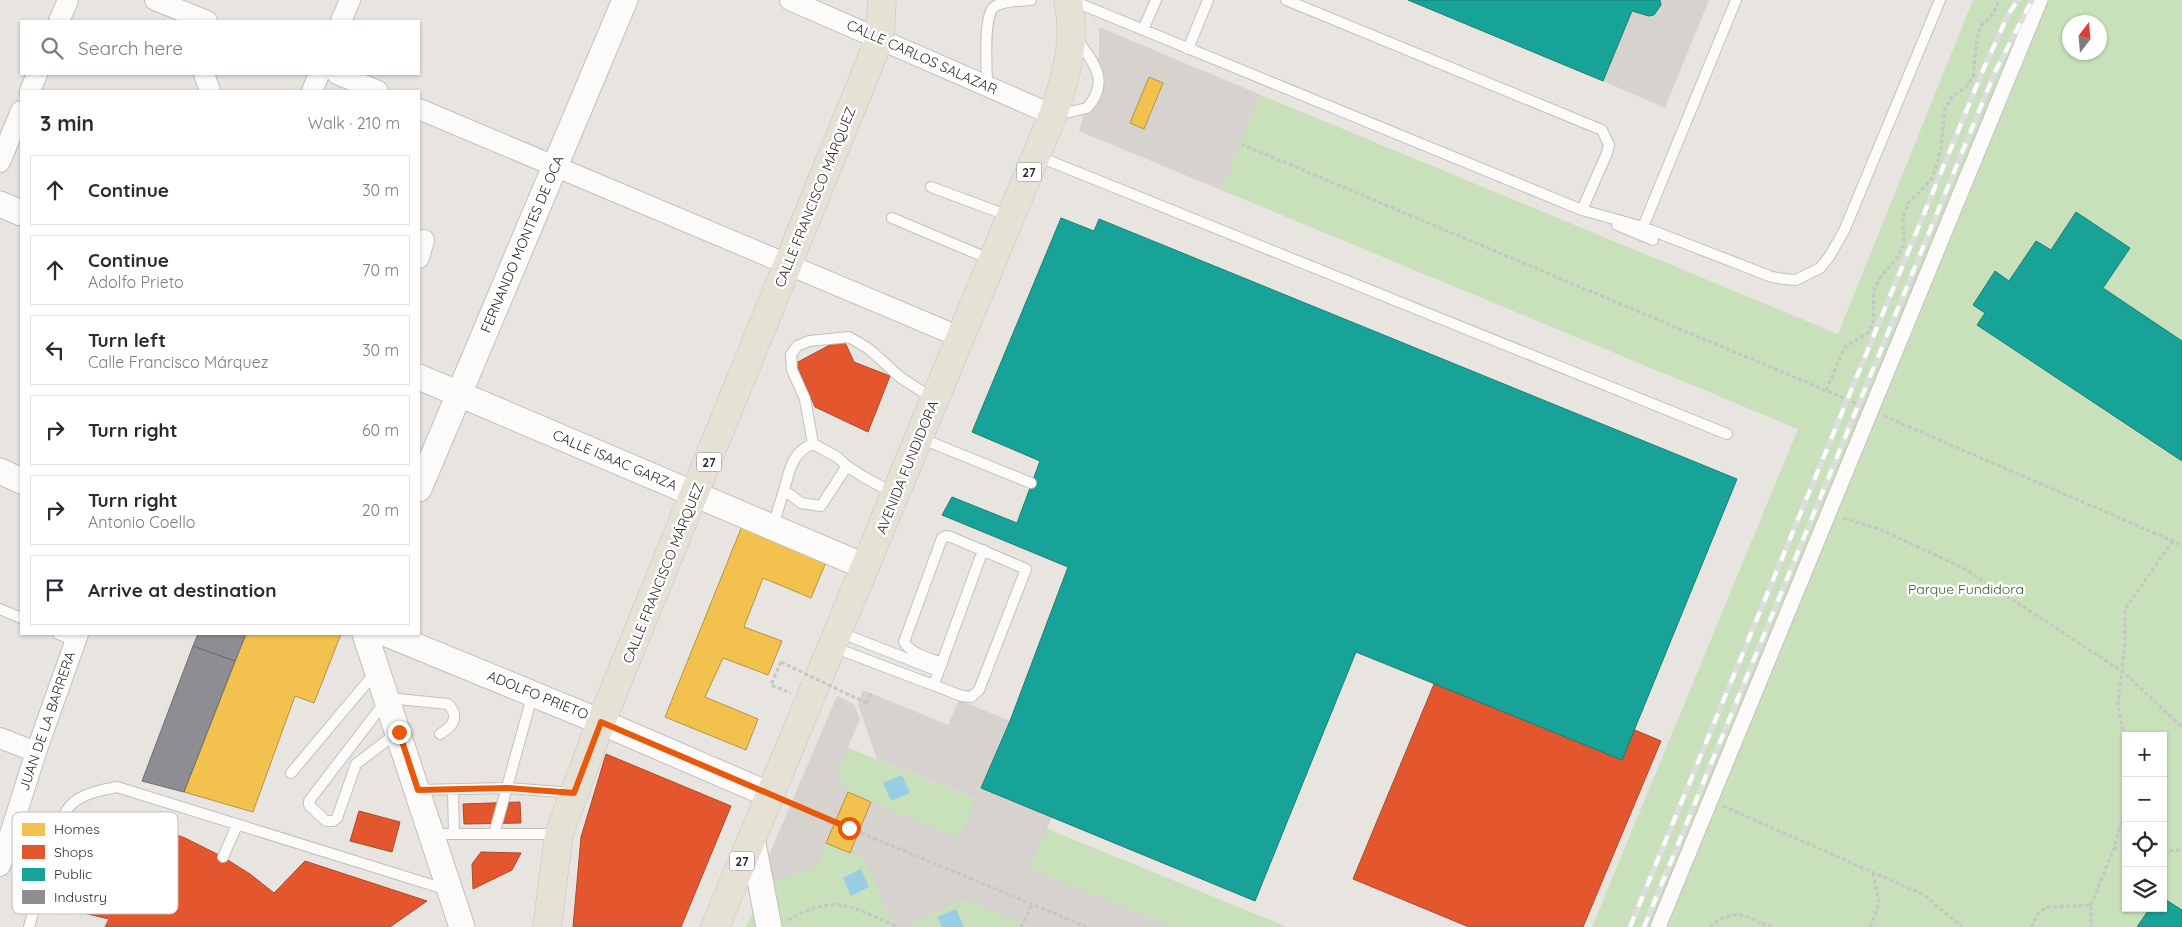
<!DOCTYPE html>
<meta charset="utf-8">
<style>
body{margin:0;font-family:Quicksand,sans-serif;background:#f7f7f7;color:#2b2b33}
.controls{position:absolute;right:15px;bottom:15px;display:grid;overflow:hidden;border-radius:0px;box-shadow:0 1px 4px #0004}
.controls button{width:45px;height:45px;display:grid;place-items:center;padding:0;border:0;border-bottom:1px solid #e1e1e2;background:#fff;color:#2b2b33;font:25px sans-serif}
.compass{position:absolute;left:2062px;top:15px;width:45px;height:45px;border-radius:50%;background:#fff;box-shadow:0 1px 4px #0004;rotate:16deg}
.stop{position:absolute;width:15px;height:15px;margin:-11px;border:4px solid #ea580c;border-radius:50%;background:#fff}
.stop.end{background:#ea580c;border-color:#fff;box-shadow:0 1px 5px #0008}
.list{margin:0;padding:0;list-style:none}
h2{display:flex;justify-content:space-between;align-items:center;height:65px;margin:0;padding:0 20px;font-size:21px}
h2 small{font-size:16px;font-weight:400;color:#7c7c81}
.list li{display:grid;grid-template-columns:32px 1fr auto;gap:15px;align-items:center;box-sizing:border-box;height:70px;margin:0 10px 10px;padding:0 10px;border:1px solid #e1e1e2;border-radius:0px}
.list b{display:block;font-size:19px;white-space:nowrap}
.list p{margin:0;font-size:16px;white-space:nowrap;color:#7c7c81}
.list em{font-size:16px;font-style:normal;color:#7c7c81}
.icon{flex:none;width:28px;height:28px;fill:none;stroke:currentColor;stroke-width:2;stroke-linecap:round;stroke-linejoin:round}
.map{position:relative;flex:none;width:2182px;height:927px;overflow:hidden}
.search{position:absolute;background:#fff;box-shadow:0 1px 4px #0004;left:20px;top:20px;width:400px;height:55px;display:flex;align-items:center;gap:12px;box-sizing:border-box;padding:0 18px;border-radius:0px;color:#7c7c81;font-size:19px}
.panel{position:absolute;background:#fff;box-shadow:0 1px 4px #0004;left:20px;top:90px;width:400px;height:545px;border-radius:0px}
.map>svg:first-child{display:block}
.green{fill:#c9e1bb;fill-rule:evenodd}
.plaza{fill:#d6d2ce}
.water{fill:#99cde4}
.homes{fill:#f2c14e;stroke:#b69443}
.shops{fill:#e4572e;stroke:#ac4a2d}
.public{fill:#17a398;stroke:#1d7f77}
.industry{fill:#8d8d92;stroke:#6f6f73}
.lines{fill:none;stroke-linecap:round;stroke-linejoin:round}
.service-casing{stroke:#c1c0c1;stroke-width:12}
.pedestrian-casing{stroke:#c1c0c1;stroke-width:17}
.minor-casing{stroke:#c1c0c1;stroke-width:22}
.tertiary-casing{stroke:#c1c0c1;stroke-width:27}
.primary-casing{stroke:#c4c3c1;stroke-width:29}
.path{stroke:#c6c6c5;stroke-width:3;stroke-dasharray:4 2.5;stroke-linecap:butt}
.service{stroke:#fcfbfa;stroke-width:10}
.pedestrian{stroke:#fcfbfa;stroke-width:15}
.minor{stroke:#fcfbfa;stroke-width:20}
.tertiary{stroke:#fcfbfa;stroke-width:25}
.primary{stroke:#e5e1d5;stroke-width:28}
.rail-casing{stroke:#deddde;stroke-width:5.5}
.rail{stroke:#fff;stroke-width:4;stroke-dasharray:11;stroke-linecap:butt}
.path-bridge{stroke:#c6c6c5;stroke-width:3;stroke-dasharray:4 2.5;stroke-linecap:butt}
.route{stroke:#ea580c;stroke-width:6}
.labels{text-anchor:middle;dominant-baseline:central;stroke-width:5;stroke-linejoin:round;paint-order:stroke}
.shield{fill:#fff;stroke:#6a6a6a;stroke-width:1}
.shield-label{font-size:12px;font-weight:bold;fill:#2a2a2a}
.street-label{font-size:14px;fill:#2a2a2a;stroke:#fff}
.park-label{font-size:14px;fill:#2a621f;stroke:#fff}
.key{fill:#fff;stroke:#bfbfbf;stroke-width:1}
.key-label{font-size:14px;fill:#2a2a2a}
</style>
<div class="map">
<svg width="2182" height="927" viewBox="0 0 2182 927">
<rect width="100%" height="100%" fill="#e8e4e0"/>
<path class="green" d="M1973,0H2182V927H1592L1798,429L1221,190L1261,95L1838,334ZM2070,22H2100V52H2070ZM2126,736H2163V908H2126Z
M830,740L1287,927H746Z"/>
<path class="plaza" d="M1660,0H1709L1665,108L1603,81L1632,11L1649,16L1654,15L1660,8Z
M1099,27L1261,95L1221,190L1079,131L1096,79L1099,52Z
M863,690L948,725L959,700L1081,750L1030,868L1172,927H1029L963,899L903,927H893L865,859L826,843L817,866L773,883L769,855L837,696L854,704L860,719L838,771L848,792L959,838L975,799L877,759L858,705Z"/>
<path class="water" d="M902,775L910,793L891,801L883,783Z
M861,869L869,887L851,896L843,878Z
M956,909L964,927H942L937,917Z"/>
<path class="homes" d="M1149,77L1163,83L1144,129L1130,123Z
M742,526L827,560L811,598L763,578L744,627L782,641L768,675L723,658L705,697L758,719L746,750L665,717Z
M246,634H341L314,703L295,696L253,812L184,792Z
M848,792L871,802L850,853L826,843Z"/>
<path class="shops" d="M843,338L854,362L890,376L868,432L815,407L796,363Z
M1434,684L1622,760L1635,730L1661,741L1583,927H1469L1353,879Z
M606,754L731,806L681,927H573L581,837Z
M520,802L521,823L464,824L463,804Z
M359,811L400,822L392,852L350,841Z
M142,822L185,838L223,857L250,874L274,893L305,861L427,901L390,927H105L109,919L45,904L59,826L98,832L132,844Z
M481,852L521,853L512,870L473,889L472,864Z"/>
<path class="public" d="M1408,0H1660L1661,5L1654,15L1649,16L1632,11L1603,81Z
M2076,212L2130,248L2103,288L2182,341V461L1977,325L1985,313L1973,305L1995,271L2009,281L2036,241L2051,250Z
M1061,218L1094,231L1099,219L1737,479L1622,760L1356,652L1255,901L981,788L1010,721L1068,567L942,515L952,497L1017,523L1040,461L972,432Z
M2163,898L2182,910V927H2137L2150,908H2163Z"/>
<path class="industry" d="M198,634H246L235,661L193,646Z
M193,646L235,661L184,792L142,781Z"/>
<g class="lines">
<defs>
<path id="service" d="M1078,3L1582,210L1607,153L1609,145L1602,130L1286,0
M1143,30L1156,0
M1188,49L1208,0
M987,86C987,68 983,21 993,8C1001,0 1020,1 1031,0
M1057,115L1087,108C1111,81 1093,62 1077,39
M1037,156L1727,434
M931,187L1009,216
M1582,210L1643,227L1772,277L1784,279L1796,280L1820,268L1829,257L1844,231L1940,0
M892,218L992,260
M1617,225L1653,240
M1643,227L1736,0
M920,438L1031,483
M813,444L805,399L792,370L791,355L797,346L809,341L849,337L869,349L901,378L934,399
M847,466L821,506L801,503L784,490C790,469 792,452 813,444L837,457L847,466L862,476L895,494
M773,526L784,490
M0,609L21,618
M839,632L938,671
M58,634L75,641
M833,647L962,696L971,697L979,690L1026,569L951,537L946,536L942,538L904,642C911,654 929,658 942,663
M934,684L983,550
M398,732L356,764L337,818L333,821H326L309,805V801L388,698L448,704C460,717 453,726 440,734
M291,773L375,673
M453,789L454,834
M418,790L507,788L573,793
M433,834H557
M494,834L533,693
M223,857L237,825
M29,927C37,901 54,816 74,802C86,793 101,790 117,787L448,890"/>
<path id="pedestrian" d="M1658,927L2040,0"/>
<path id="minor" d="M155,0L207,21
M790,0L1053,115
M59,21L68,0
M341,21L350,0
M204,74L210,91
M337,74L378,91
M30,91L37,74
M312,91L319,74
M419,109L960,337
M0,162L21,111
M419,258L424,240
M0,738L36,752
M0,866L36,752L78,634"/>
<path id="tertiary" d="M0,204L21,213
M419,377L866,567
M0,471L21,481
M419,489L625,0
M365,634L462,927
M387,634L601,722L770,795
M752,838L769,927"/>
<path id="primary" d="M547,927L559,834L601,722L880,38L882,0
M715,927L1053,115C1066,77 1077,41 1068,0"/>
</defs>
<use href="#service" class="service-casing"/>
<use href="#pedestrian" class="pedestrian-casing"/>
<use href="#minor" class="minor-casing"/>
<use href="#tertiary" class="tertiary-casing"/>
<use href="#primary" class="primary-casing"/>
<path class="path" d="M1241,144L1858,404
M1826,390L1845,347L1868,333L1873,323L1874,290L1879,279L1898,257L1904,244L1903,217L1909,202L1930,181L1936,168L1941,148L1945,108L1952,97L1967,86L1973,77L1977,38L1981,26L1993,14L1999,0
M1884,416L2182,545
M1843,518L1882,530L1965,569L2122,671L2182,727
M781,662L771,685L791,693
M866,703L871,693
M2126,750L2118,704L2125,643V609L2173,541
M789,803L1087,927
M1723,806L1924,895L1962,927
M2114,848H2126
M2163,851L2182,850
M2091,905L2114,848L2126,804
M788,920C835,893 851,906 897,927
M1762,923L1772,927
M1021,927L1032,904
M1710,927C1726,911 1747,911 1764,927
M1870,927L1879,903L1873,873
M2031,927L2040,911L2049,907L2091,905V927"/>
<use href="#service" class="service"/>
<use href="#pedestrian" class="pedestrian"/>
<use href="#minor" class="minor"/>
<use href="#tertiary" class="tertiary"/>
<use href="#primary" class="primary"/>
<defs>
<path id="rail" d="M1630,927L1984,68L2008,15L2018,0
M1644,927L1995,72L2032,0"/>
</defs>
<use href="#rail" class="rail-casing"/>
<use href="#rail" class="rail"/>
<path class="path-bridge" d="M781,662L866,703"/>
</g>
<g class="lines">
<path class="route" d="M399,732L418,790L507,788L574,793L601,722L849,828"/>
</g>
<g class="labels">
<g class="shield">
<rect x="1016.5" y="162.5" width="25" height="19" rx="4"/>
<rect x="696.5" y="452.5" width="25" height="19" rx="4"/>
<rect x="729.5" y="851.5" width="25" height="19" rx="4"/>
</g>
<g class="shield-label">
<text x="1029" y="172">27</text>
<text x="709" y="462">27</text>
<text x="742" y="861">27</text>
</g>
<g class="street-label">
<text transform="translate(922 57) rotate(24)">CALLE CARLOS SALAZAR</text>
<text transform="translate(815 197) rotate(-68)">CALLE FRANCISCO MÁRQUEZ</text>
<text transform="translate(522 244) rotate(-67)">FERNANDO MONTES DE OCA</text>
<text transform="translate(615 460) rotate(23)">CALLE ISAAC GARZA</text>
<text transform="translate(907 467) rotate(-68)">AVENIDA FUNDIDORA</text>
<text transform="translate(663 573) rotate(-68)">CALLE FRANCISCO MÁRQUEZ</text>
<text transform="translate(538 695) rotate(22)">ADOLFO PRIETO</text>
<text transform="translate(47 721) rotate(-71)">JUAN DE LA BARRERA</text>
</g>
<g class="park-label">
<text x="1966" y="589">Parque Fundidora</text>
</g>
</g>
<rect x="12" y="812" width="166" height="102" rx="8" class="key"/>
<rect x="22" y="823" width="23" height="13" fill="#f2c14e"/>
<rect x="22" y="845" width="23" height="14" fill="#e4572e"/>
<rect x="22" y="868" width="23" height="13" fill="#17a398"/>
<rect x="22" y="890" width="23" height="14" fill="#8d8d92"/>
<g class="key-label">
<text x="54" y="834">Homes</text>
<text x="54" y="857">Shops</text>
<text x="54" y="879">Public</text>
<text x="54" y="902">Industry</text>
</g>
</svg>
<div class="controls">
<button>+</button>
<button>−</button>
<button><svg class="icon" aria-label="locate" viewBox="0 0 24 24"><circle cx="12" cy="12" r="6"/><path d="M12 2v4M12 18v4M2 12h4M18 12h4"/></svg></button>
<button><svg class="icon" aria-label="layers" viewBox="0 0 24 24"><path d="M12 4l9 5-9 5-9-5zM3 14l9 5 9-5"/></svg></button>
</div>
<svg class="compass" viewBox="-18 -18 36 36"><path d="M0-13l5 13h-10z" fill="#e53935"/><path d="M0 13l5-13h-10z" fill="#7c7c81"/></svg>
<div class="stop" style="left:849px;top:828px"></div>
<div class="stop end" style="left:399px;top:732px"></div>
<div class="search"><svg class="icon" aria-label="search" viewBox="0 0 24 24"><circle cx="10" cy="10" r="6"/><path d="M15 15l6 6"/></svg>Search here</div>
<section class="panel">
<h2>3 min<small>Walk · 210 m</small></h2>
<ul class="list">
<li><svg class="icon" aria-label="ahead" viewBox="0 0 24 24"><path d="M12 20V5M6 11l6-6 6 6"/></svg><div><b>Continue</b></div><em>30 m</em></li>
<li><svg class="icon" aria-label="ahead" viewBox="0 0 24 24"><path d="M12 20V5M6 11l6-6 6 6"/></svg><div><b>Continue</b><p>Adolfo Prieto</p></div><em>70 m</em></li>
<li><svg class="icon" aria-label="left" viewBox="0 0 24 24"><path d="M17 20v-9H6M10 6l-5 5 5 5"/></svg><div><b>Turn left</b><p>Calle Francisco Márquez</p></div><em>30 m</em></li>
<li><svg class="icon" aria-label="right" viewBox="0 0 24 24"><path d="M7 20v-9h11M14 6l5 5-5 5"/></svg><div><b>Turn right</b></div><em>60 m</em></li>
<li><svg class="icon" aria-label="right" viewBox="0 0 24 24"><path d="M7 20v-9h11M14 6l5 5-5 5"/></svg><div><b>Turn right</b><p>Antonio Coello</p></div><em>20 m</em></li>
<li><svg class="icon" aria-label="arrive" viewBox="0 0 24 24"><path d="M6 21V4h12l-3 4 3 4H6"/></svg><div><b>Arrive at destination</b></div></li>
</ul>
</section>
</div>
